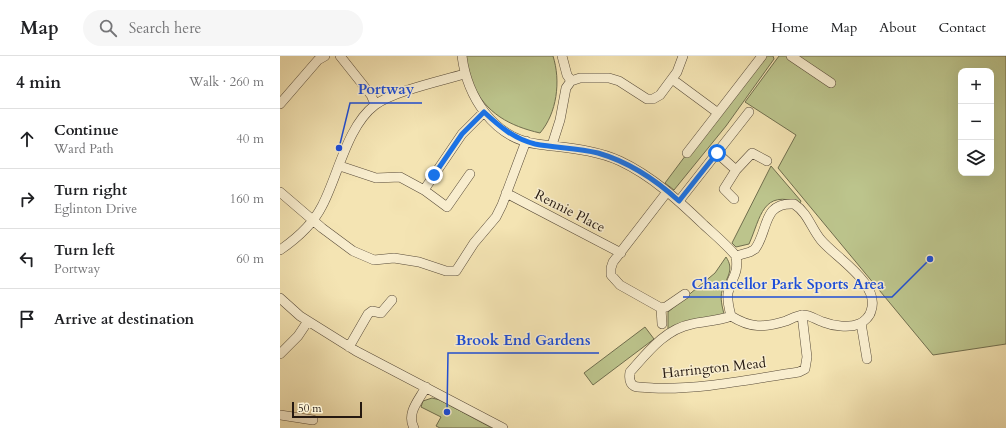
<!DOCTYPE html>
<meta charset="utf-8">
<style>
body{margin:0;font-family:Cardo,serif;background:#f6f6f6;color:#202124}
.controls{position:absolute;right:12px;top:12px;display:grid;overflow:hidden;border-radius:8px;box-shadow:0 4px 16px #0002}
.controls button{width:36px;height:36px;display:grid;place-items:center;padding:0;border:0;border-bottom:1px solid #e0e0e0;background:#fff;color:#202124;font:20px sans-serif}
.scale{position:absolute;left:12px;bottom:10px;width:70px;box-sizing:border-box;padding-left:4px;border:2px solid #241810;border-top:0;font-size:11px;line-height:14px;white-space:nowrap;color:#241810;-webkit-text-stroke:3px #f8edce;paint-order:stroke}
.stop{position:absolute;width:12px;height:12px;margin:-9px;border:3px solid #1a73e8;border-radius:50%;background:#fff}
.stop.end{background:#1a73e8;border-color:#fff;box-shadow:0 1px 4px #0008}
.list{margin:0;padding:0;list-style:none}
h2{display:flex;justify-content:space-between;align-items:center;height:52px;margin:0;padding:0 16px;font-size:17px}
h2 small{font-size:13px;font-weight:400;color:#757577}
.list li{display:grid;grid-template-columns:26px 1fr auto;gap:12px;align-items:center;box-sizing:border-box;height:60px;padding:0 16px;border-top:1px solid #e0e0e0}
.list b{display:block;font-size:15px;white-space:nowrap}
.list p{margin:0;font-size:13px;white-space:nowrap;color:#757577}
.list em{font-size:13px;font-style:normal;color:#757577}
.icon{flex:none;width:22px;height:22px;fill:none;stroke:currentColor;stroke-width:2;stroke-linecap:round;stroke-linejoin:round}
.map{position:relative;flex:none;width:726px;height:372px;overflow:hidden}
header{display:flex;align-items:center;gap:24px;box-sizing:border-box;height:56px;padding:0 20px;background:#fff;border-bottom:1px solid #e0e0e0}
header strong{font-size:19px}
nav{display:flex;gap:22px;margin-inline-start:auto;font-size:14px}
.search{width:280px;height:36px;background:#f6f6f6;display:flex;align-items:center;gap:10px;box-sizing:border-box;padding:0 14px;border-radius:22px;color:#757577;font-size:15px}
main{display:flex}
aside{flex:1;background:#fff}
.map>svg:first-child{display:block}
.green{fill:#bcc48c;stroke:#706e4e;fill-rule:evenodd}
.lines{fill:none;stroke-linecap:round;stroke-linejoin:round}
.minor-casing{stroke:#584b39;stroke-width:10}
.minor{stroke:#f8edce;stroke-width:9}
.route{stroke:#1a73e8;stroke-width:5}
.labels{text-anchor:middle;dominant-baseline:central;stroke-width:3;stroke-linejoin:round;paint-order:stroke}
.street-label{font-size:14px;fill:#241810;stroke:#f8edce}
.leader{fill:none;stroke:#1d4ed8;stroke-width:1.5}
.callout-dot{fill:#1d4ed8;stroke:#f8edce;stroke-width:1.5}
.callout-label{font-size:15px;text-anchor:middle;font-weight:bold;fill:#1d4ed8;stroke:#f8edce;stroke-width:3;stroke-linejoin:round;paint-order:stroke}
</style>
<header>
<strong>Map</strong>
<div class="search"><svg class="icon" aria-label="search" viewBox="0 0 24 24"><circle cx="10" cy="10" r="6"/><path d="M15 15l6 6"/></svg>Search here</div>
<nav><a>Home</a><a>Map</a><a>About</a><a>Contact</a></nav>
</header>
<main>
<aside>
<h2>4 min<small>Walk · 260 m</small></h2>
<ul class="list">
<li><svg class="icon" aria-label="ahead" viewBox="0 0 24 24"><path d="M12 20V5M6 11l6-6 6 6"/></svg><div><b>Continue</b><p>Ward Path</p></div><em>40 m</em></li>
<li><svg class="icon" aria-label="right" viewBox="0 0 24 24"><path d="M7 20v-9h11M14 6l5 5-5 5"/></svg><div><b>Turn right</b><p>Eglinton Drive</p></div><em>160 m</em></li>
<li><svg class="icon" aria-label="left" viewBox="0 0 24 24"><path d="M17 20v-9H6M10 6l-5 5 5 5"/></svg><div><b>Turn left</b><p>Portway</p></div><em>60 m</em></li>
<li><svg class="icon" aria-label="arrive" viewBox="0 0 24 24"><path d="M6 21V4h12l-3 4 3 4H6"/></svg><div><b>Arrive at destination</b></div></li>
</ul>
</aside>
<div class="map">
<svg width="726" height="372" viewBox="0 0 726 372">
<rect width="100%" height="100%" fill="#f4e4b3"/>
<filter id="stains"><feTurbulence type="fractalNoise" baseFrequency=".005" numOctaves="4"/><feColorMatrix values="0 0 0 0 .2 0 0 0 0 .09 0 0 0 0 .02 0 0 0 .5 -.17"/></filter>
<radialGradient id="worn" r=".72"><stop offset=".6" stop-color="#630" stop-opacity="0"/><stop offset="1" stop-color="#630" stop-opacity=".3"/></radialGradient>
<path class="green" d="M185,0H273C281,25 277,57 260,77C230,70 206,58 192,27C188,19 187,9 185,0Z
M485,0H493L494,3L446,70L394,134L385,127L453,36Z
M499,0H726V288L653,299L498,112L516,79L465,46ZM681,15H711V117H681Z
M491,110L521,145L520,147C482,133 481,161 469,188L456,191L452,187Z
M446,201C455,214 446,222 442,235C440,242 442,250 444,258L440,262L388,276V256L435,217Z
M365,271L374,283L313,329L304,317Z
M152,342L160,344L212,372H160L156,370L161,361L141,351L143,345Z"/>
<g class="lines">
<defs>
<path id="minor" d="M60,0L91,39L95,48
M182,0C187,40 213,82 257,88C285,92 314,93 340,105C372,120 398,144 424,169C435,179 447,189 456,200L470,196L475,193C489,174 482,146 514,148C528,157 531,172 541,184C556,202 601,228 591,255C590,260 584,266 579,268C569,272 553,270 543,266C536,264 531,259 523,259C518,259 511,263 506,265C484,272 470,272 451,260C449,252 447,245 448,237C451,221 459,220 456,200
M282,0L287,19L291,25
M511,0L551,27
M392,23L438,57L482,0
M0,48L38,4L45,0
M272,89L280,64L286,32L291,25L300,22H329L339,25L367,43H373L380,39L397,16L403,0
M407,97L438,57
M437,97L456,114L472,97L487,105
M60,110L96,122L120,121L144,134
M190,118L167,151L144,134L182,78L204,56
M0,136L42,172L73,195L94,204L114,202L139,206L166,215H176L194,187L216,161L222,149L246,85
M387,136L333,206L331,212V219L340,229L381,252L386,251L405,238
M226,137L341,197
M454,143L444,133L456,114
M399,145L469,56
M0,194C16,183 33,168 42,150C58,120 67,70 95,49C114,35 161,25 184,18
M0,242L20,260L76,295L223,372
M381,252L382,268
M451,260C438,265 426,265 412,268C385,273 367,297 350,316C349,322 349,327 354,330C359,332 367,331 373,332C421,334 471,323 519,316L525,313L527,301L522,259
M581,267L587,303
M69,291L88,258L92,255L101,257L112,244
M0,298L18,280L28,265
M0,359L33,364
M134,372C126,357 139,344 146,331"/>
</defs>
<use href="#minor" class="minor-casing"/>
<use href="#minor" class="minor"/>
</g>
<g class="lines">
<path class="route" d="M154,119L182,78L204,56C219,70 234,83 255,88C276,92 297,92 318,97C349,106 376,124 399,145L437,97"/>
</g>
<g class="labels">
<g class="street-label">
<text transform="translate(290 155) rotate(27)">Rennie Place</text>
<text transform="translate(434 312) rotate(-6)">Harrington Mead</text>
</g>
</g>
<path class="leader" d="M59 92L70 47H142M650 203L612 241H403M167 356L168 297H319"/>
<g class="callout-dot">
<circle cx="59" cy="92" r="4"/>
<circle cx="650" cy="203" r="4"/>
<circle cx="167" cy="356" r="4"/>
</g>
<g class="callout-label">
<text x="106" y="38">Portway</text>
<text x="508" y="233">Chancellor Park Sports Area</text>
<text x="243" y="289">Brook End Gardens</text>
</g>
<rect width="100%" height="100%" filter="url(#stains)"/>
<rect width="100%" height="100%" fill="url(#worn)"/>
</svg>
<div class="controls">
<button>+</button>
<button>−</button>
<button><svg class="icon" aria-label="layers" viewBox="0 0 24 24"><path d="M12 4l9 5-9 5-9-5zM3 14l9 5 9-5"/></svg></button>
</div>
<div class="scale">50 m</div>
<div class="stop" style="left:437px;top:97px"></div>
<div class="stop end" style="left:154px;top:119px"></div>
</div>
</main>
